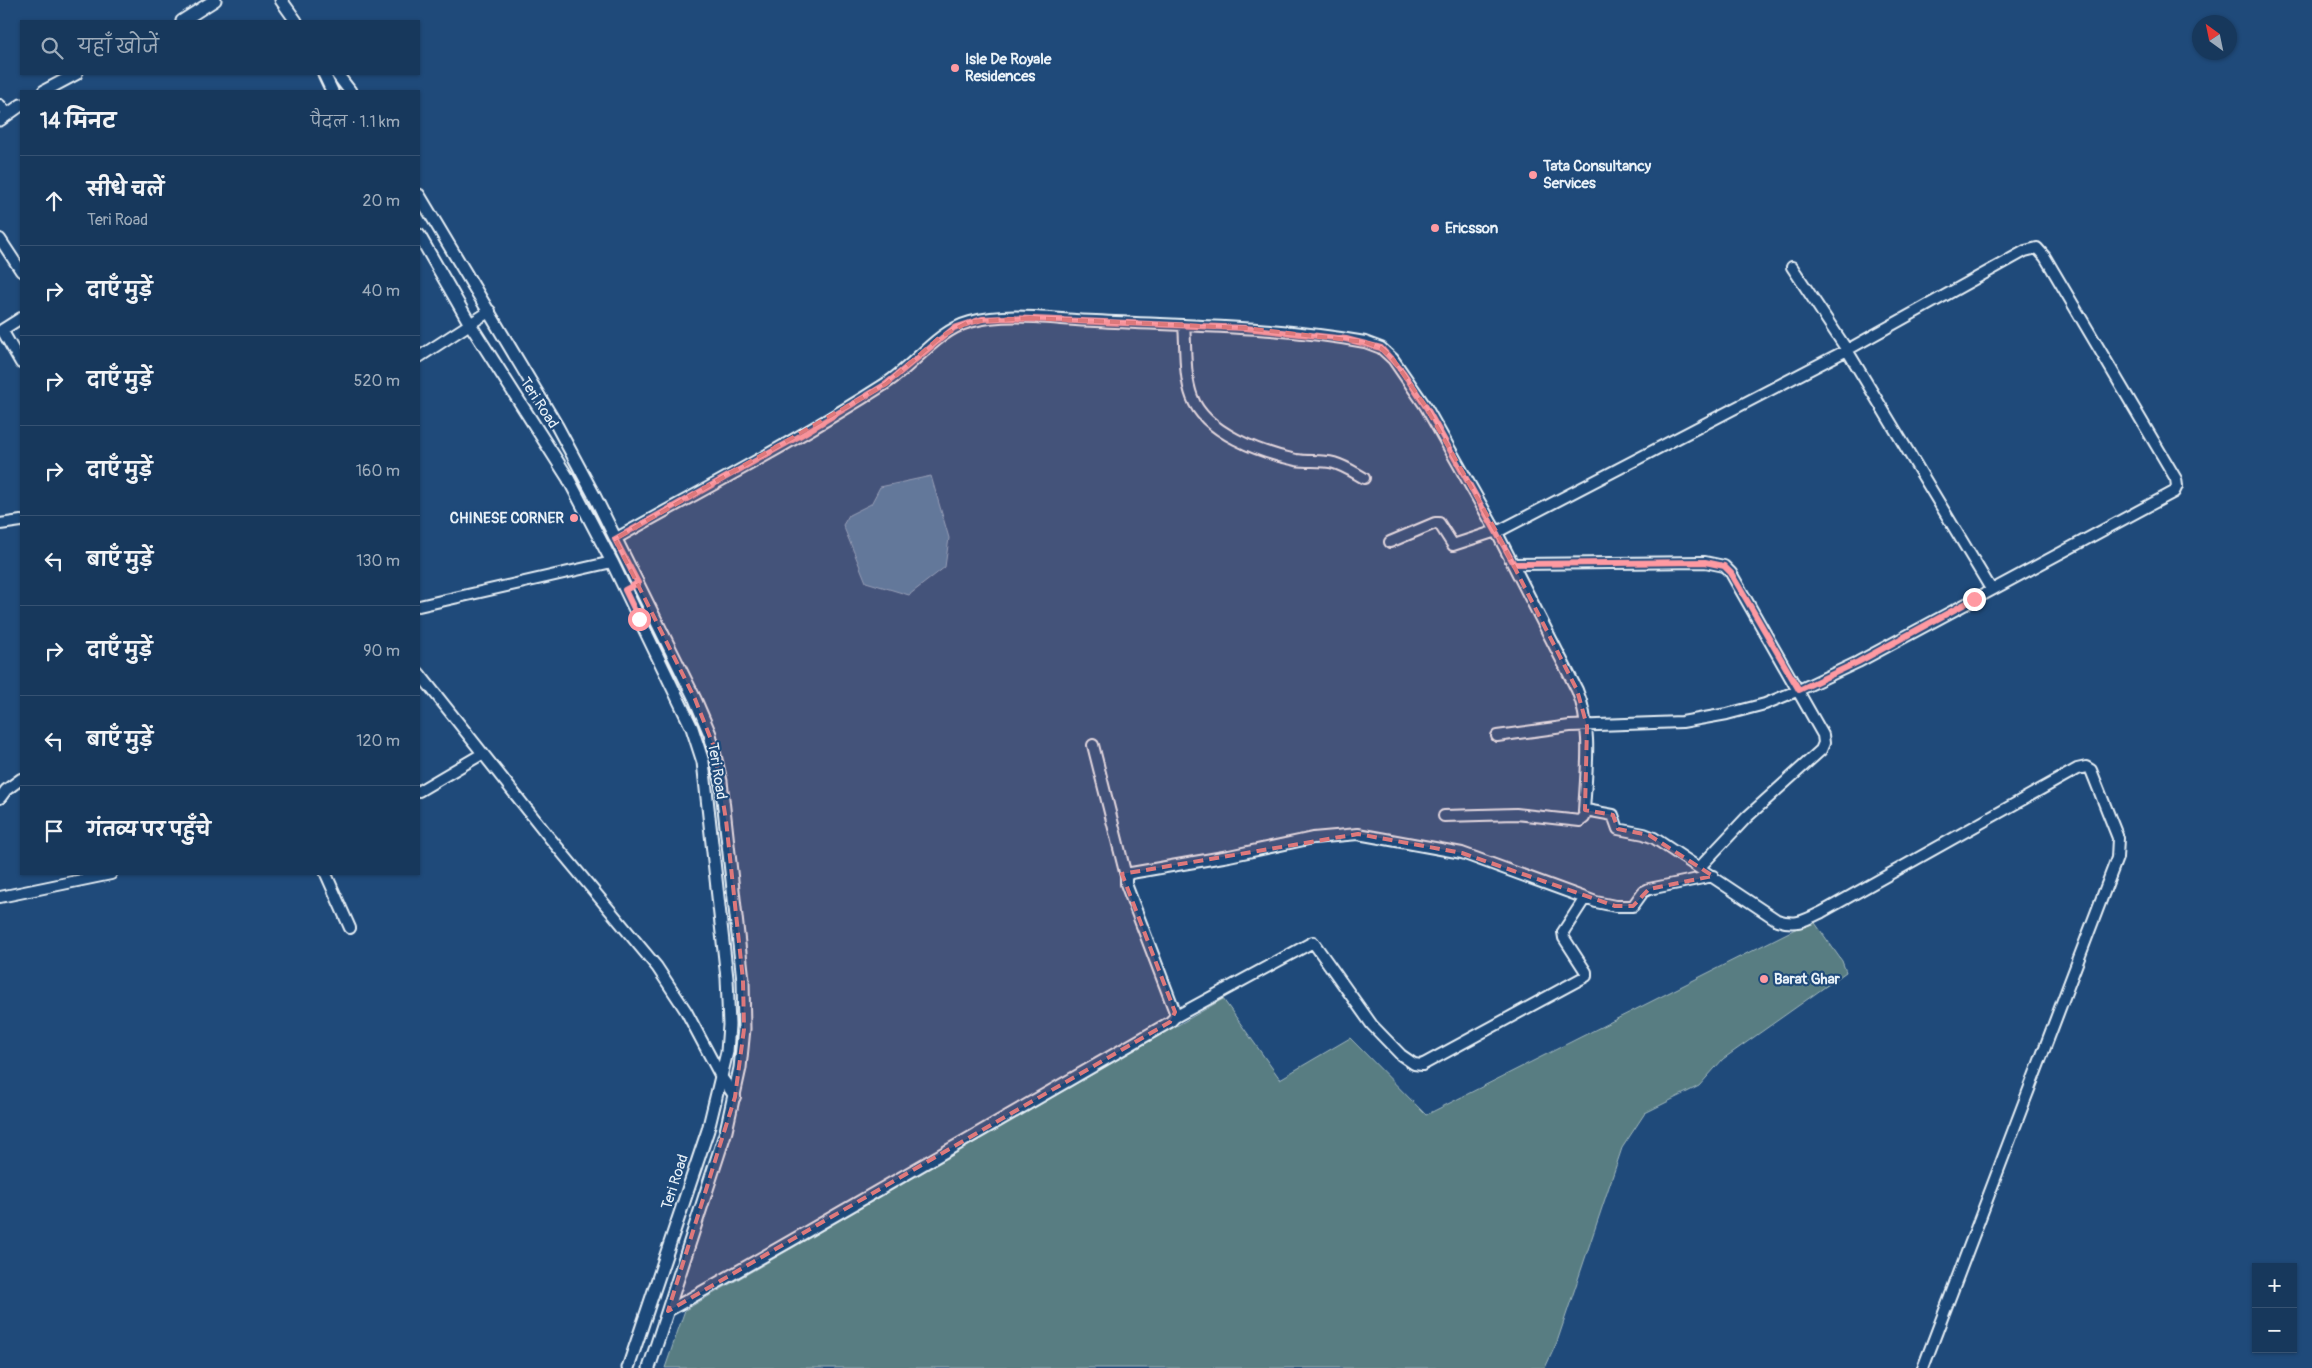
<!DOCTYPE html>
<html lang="hi">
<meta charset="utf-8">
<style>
body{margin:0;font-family:Pangolin,"Playpen Sans Deva",sans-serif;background:#203f62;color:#f1f3f6}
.controls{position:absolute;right:15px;bottom:15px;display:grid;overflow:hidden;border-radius:0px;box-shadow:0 1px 4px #0004}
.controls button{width:45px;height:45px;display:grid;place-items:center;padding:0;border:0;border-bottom:1px solid #365272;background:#17385c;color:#f1f3f6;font:25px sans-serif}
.compass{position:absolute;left:2192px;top:15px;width:45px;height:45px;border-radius:50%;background:#17385c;box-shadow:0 1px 4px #0004;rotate:327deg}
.stop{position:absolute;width:15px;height:15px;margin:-11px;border:4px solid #ff9aa2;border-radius:50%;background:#fff}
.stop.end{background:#ff9aa2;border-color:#fff;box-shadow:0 1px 5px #0008}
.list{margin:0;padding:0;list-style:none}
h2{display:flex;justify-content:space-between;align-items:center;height:65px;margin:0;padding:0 20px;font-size:21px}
h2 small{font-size:16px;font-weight:400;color:#9eacbb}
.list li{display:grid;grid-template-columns:32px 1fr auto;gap:15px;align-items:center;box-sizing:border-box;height:90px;padding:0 20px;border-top:1px solid #365272}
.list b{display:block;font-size:19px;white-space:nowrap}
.list p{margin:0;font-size:16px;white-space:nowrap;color:#9eacbb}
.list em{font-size:16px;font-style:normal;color:#9eacbb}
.icon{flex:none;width:28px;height:28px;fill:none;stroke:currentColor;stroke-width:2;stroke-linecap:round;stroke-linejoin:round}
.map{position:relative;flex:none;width:2312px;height:1368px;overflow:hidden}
.search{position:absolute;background:#17385c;box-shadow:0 1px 4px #0004;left:20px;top:20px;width:400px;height:55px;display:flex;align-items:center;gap:12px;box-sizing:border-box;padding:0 18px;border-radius:0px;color:#9eacbb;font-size:19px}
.panel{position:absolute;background:#17385c;box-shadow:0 1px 4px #0004;left:20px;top:90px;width:400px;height:785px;border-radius:0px}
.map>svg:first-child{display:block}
.green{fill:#597d82;stroke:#a0b7bd}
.water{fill:#4478a2;stroke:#86a8c4}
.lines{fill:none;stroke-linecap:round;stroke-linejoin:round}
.minor-casing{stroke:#e8f1f8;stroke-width:14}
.tertiary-casing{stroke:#e8f1f8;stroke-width:15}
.minor{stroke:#1f4a7a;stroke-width:10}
.tertiary{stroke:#1f4a7a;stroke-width:11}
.route{stroke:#ff9aa2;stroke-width:6}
.marked{fill:#dd787b;fill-opacity:0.2;stroke:#dd787b;stroke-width:4;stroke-dasharray:10 6;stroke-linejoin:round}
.poi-dot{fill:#ff9aa2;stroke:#1f4a7a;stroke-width:2}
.labels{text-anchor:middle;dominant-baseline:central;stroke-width:4.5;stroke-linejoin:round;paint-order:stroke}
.poi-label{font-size:15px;font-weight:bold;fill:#e8f1f8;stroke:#1f4a7a;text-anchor:start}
.street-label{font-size:15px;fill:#e8f1f8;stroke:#1f4a7a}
</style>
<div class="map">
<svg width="2312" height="1368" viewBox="0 0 2312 1368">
<rect width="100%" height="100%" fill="#1f4a7a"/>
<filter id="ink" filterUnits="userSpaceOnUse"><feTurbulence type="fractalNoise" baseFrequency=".02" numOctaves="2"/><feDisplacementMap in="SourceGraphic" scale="10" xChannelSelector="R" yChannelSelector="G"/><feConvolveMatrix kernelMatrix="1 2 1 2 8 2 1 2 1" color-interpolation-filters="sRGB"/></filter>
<g filter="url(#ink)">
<path class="green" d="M1813,920L1842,961L1846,972L1723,1059L1699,1086L1645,1113L1622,1148L1557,1342L1545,1368H665L685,1310L1223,999L1280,1079L1350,1038L1426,1115Z"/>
<path class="water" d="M931,476L949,538L945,567L909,595L866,582L843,525L849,515L871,504L880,487Z"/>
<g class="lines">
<defs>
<path id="minor" d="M0,105L7,113
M0,239L21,271
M1792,267L1847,350L1991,589
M21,318L2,330L21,363
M1184,325C1186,348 1184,376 1192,397C1205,433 1262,453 1296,460C1308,462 1321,460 1334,463C1345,466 1355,473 1364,478
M419,357L490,311
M0,524L21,521
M1497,532L1847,350L2025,251L2037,248L2045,257L2176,479L2177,486L2174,492L1858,662L1799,690L1765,704L1727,714L1682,722L1570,726L1497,736
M615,539C706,488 798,440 885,384C914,366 936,331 970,322C1010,311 1056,320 1096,321C1186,326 1277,326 1365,342L1381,348L1393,359L1426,407L1496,531L1577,690C1593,728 1586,772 1584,812
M1390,542L1435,523H1439L1453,545L1496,531
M1514,564L1705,562L1724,566L1731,573L1823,735L1824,743L1821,750L1747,817L1700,867
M419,606L612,562
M419,673L549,837L657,967L686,1011L720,1075L735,1097
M1093,745L1126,876
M419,791L482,754
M0,798L6,790L21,779
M1444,816L1516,814L1580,821L1584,818L1586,810L1613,815L1618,829L1644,834L1654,838L1777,920C1796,926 1804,921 1822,912L2077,769L2086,767L2091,770L2118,838L2117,858L1923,1368
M326,874L350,928
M0,897L111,874
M1175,1017L1313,942L1372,1025L1401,1055L1414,1064L1422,1065L1586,976V972L1564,938L1563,932L1585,898
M668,1311C836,1216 1002,1118 1170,1022L1175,1017V1012L1126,884V876L1131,873L1229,856L1313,838L1358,834L1462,853L1596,902L1615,906H1633L1643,892L1649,889L1713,876"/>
<path id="tertiary" d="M281,0L296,21
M182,21L215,0
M324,74L332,91
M337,74L350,91
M44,91L76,74
M0,120L21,105
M419,195L557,426L595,497L695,699L710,734L721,781L743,980L744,1029L740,1068L726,1131L649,1368
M419,235L470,324L568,478L612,562L692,728L703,762L727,978L729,1025L727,1052L708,1130L628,1368"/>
</defs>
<use href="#minor" class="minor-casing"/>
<use href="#tertiary" class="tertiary-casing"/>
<use href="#minor" class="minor"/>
<use href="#tertiary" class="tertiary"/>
</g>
</g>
<g class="lines" filter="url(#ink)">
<path class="route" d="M639,619L625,590L638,583L615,539L798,437L886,384L954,328L982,319L1007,318L1245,328L1346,339L1381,348L1403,372L1426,407L1514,564L1705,562L1724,566L1731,573L1799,690L1858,662L1974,599"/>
</g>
<path class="marked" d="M1030,318L1245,328L1365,342L1381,348L1393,359L1426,407L1496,531L1577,690L1587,726L1585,810L1613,815L1618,829L1649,835L1713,876L1649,889L1633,906H1615L1462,853L1358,834L1122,874L1175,1012L1170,1022L668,1311L735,1097L744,1029L743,980L726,820L714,747L695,699L615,539L886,384L940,337L969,322Z"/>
<g class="poi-dot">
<circle cx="955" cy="68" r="5"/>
<circle cx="1533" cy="175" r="5"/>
<circle cx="1435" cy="228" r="5"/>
<circle cx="574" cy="518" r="5"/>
<circle cx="1764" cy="979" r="5"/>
</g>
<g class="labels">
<g class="poi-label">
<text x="965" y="59">Isle De Royale<tspan x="965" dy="17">Residences</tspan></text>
<text x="1543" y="166">Tata Consultancy<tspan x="1543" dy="17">Services</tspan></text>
<text x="1445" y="228">Ericsson</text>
<text x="564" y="518" text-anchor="end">CHINESE CORNER</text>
<text x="1774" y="979">Barat Ghar</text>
</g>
<g class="street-label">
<text transform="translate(539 403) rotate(57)">Teri Road</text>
<text transform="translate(717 771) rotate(81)">Teri Road</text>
<text transform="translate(675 1182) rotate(-72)">Teri Road</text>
</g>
</g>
</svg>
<div class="controls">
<button>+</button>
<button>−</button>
</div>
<svg class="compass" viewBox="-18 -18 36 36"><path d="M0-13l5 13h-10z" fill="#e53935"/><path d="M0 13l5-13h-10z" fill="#9eacbb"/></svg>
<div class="stop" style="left:639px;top:619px"></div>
<div class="stop end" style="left:1974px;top:599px"></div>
<div class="search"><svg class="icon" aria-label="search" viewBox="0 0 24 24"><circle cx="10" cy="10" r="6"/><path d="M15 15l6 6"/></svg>यहाँ खोजें</div>
<section class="panel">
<h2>14 मिनट<small>पैदल · 1.1 km</small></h2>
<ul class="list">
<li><svg class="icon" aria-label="ahead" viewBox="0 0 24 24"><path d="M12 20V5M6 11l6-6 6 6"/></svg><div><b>सीधे चलें</b><p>Teri Road</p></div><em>20 m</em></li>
<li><svg class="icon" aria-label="right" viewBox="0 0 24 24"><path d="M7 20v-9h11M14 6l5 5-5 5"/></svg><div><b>दाएँ मुड़ें</b></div><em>40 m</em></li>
<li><svg class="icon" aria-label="right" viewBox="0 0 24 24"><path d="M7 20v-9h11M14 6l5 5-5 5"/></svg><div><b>दाएँ मुड़ें</b></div><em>520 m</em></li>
<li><svg class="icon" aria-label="right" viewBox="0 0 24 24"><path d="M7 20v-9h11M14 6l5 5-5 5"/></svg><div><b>दाएँ मुड़ें</b></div><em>160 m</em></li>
<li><svg class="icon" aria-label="left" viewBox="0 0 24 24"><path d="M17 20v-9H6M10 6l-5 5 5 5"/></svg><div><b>बाएँ मुड़ें</b></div><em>130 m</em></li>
<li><svg class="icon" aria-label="right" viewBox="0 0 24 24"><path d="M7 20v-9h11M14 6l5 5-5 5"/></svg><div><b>दाएँ मुड़ें</b></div><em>90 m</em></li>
<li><svg class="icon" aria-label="left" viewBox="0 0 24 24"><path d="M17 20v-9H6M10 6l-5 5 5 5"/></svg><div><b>बाएँ मुड़ें</b></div><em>120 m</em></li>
<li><svg class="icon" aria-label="arrive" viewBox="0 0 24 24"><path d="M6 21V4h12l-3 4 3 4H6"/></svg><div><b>गंतव्य पर पहुँचे</b></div></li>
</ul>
</section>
</div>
